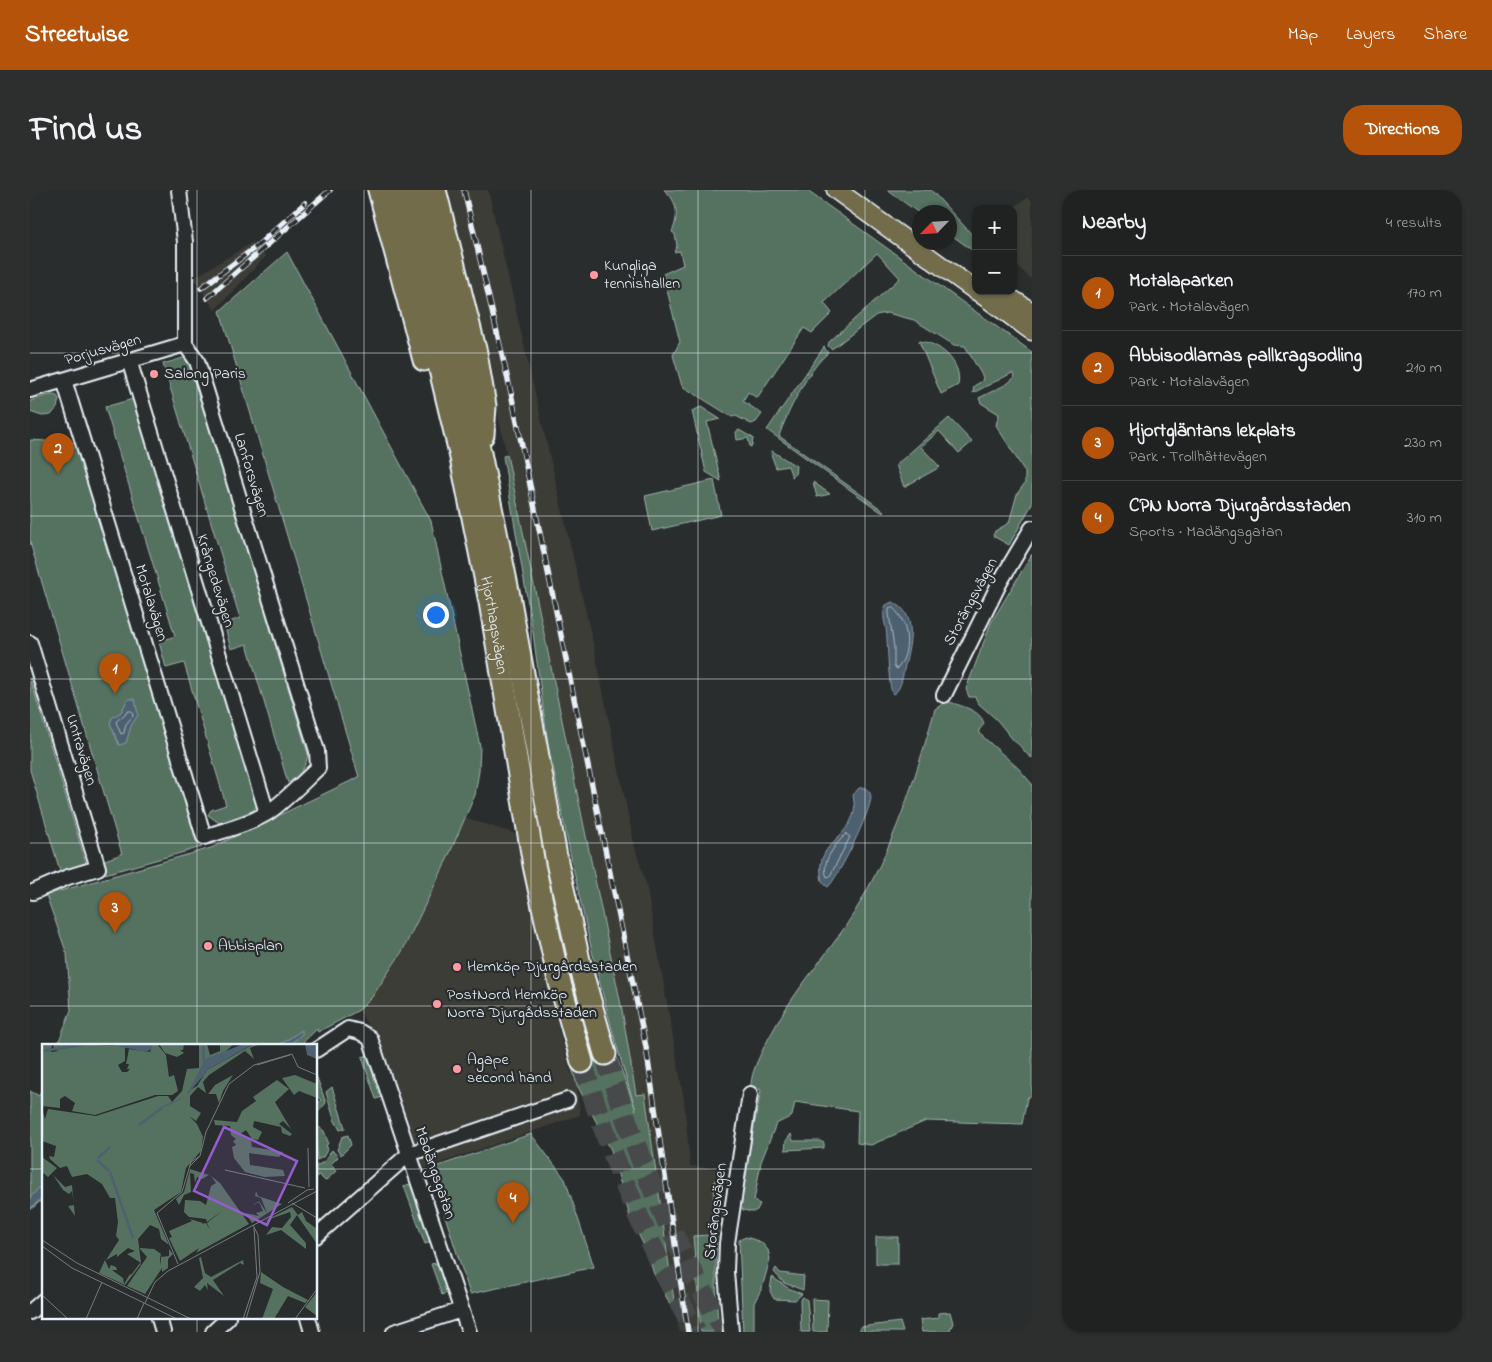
<!DOCTYPE html>
<meta charset="utf-8">
<style>
body{margin:0;font-family:"Indie Flower",sans-serif;background:#2d2f2f;color:#f1f3f6}
.controls{position:absolute;right:15px;top:15px;display:grid;overflow:hidden;border-radius:10px;box-shadow:0 1px 4px #0004}
.controls button{width:45px;height:45px;display:grid;place-items:center;padding:0;border:0;border-bottom:1px solid #3d3f40;background:#202222;color:#f1f3f6;font:25px sans-serif}
.compass{position:absolute;left:882px;top:15px;width:45px;height:45px;border-radius:50%;background:#202222;box-shadow:0 1px 4px #0004;rotate:245deg}
.you{position:absolute;left:405px;top:424px;width:18px;height:18px;margin:-12px;border:4px solid #fff;border-radius:50%;background:#1a73e8;box-shadow:0 0 0 8px #1a73e833}
.badge{display:grid;place-items:center;width:32px;height:32px;border-radius:50%;background:#b45309;color:#fff;font-size:16px;font-weight:700}
.pin{position:absolute;translate:-50% -41px;filter:drop-shadow(0 1px 2px #0008)}
.pin::after{content:'';position:absolute;top:26px;width:18px;height:15px;background:inherit;clip-path:polygon(0 0,100% 0,50% 100%)}
.list{margin:0;padding:0;list-style:none}
h2{display:flex;justify-content:space-between;align-items:center;height:65px;margin:0;padding:0 20px;font-size:21px}
h2 small{font-size:16px;font-weight:400;color:#a2a4a5}
.list li{display:grid;grid-template-columns:32px 1fr auto;gap:15px;align-items:center;box-sizing:border-box;height:75px;padding:0 20px;border-top:1px solid #3d3f40}
.list b{display:block;font-size:19px;white-space:nowrap}
.list p{margin:0;font-size:16px;white-space:nowrap;color:#a2a4a5}
.list em{font-size:16px;font-style:normal;color:#a2a4a5}
.map{position:relative;flex:none;width:1002px;height:1142px;overflow:hidden;border-radius:20px}
header{display:flex;align-items:center;gap:30px;box-sizing:border-box;height:70px;padding:0 25px;background:#b45309;color:#fff}
header strong{font-size:24px}
nav{display:flex;gap:28px;margin-inline-start:auto;font-size:18px}
.intro{display:flex;align-items:center;justify-content:space-between;box-sizing:border-box;height:120px;padding:0 30px}
h1{margin:0;font-size:35px}
.button{padding:12px 22px;border-radius:20px;background:#b45309;color:#fff;font-size:18px;font-weight:700}
main{display:flex;gap:30px;padding:0 30px}
aside{flex:1;background:#202222;border-radius:20px;box-shadow:0 1px 4px #0004}
.map>svg:first-child{display:block}
.built{fill:#3e3c39}
.green{fill:#557160;stroke:#9eb1ac}
.water{fill:#4d6170;stroke:#8b9ba6}
.lines{fill:none;stroke-linecap:round;stroke-linejoin:round}
.shore{stroke:#aab7c2;stroke-width:1}
.highway-tunnel{stroke:#464a4c;stroke-width:21;stroke-dasharray:21 11;stroke-linecap:butt}
.minor-casing{stroke:#e8f1f8;stroke-width:18}
.major-casing{stroke:#e8f1f8;stroke-width:21}
.highway-casing{stroke:#e8f1f8;stroke-width:25}
.minor{stroke:#2a2d2e;stroke-width:14}
.major{stroke:#726c4b;stroke-width:18}
.highway{stroke:#726c4b;stroke-width:21}
.rail-casing{stroke:#e8f1f8;stroke-width:5.5}
.rail{stroke:#2a2d2e;stroke-width:4;stroke-dasharray:11;stroke-linecap:butt}
.grid{fill:none;stroke:#e8f1f8;stroke-width:1;stroke-opacity:0.55}
.poi-dot{fill:#ff9aa2;stroke:#2a2d2e;stroke-width:2}
.labels{text-anchor:middle;dominant-baseline:central;stroke-width:4.5;stroke-linejoin:round;paint-order:stroke}
.poi-label{font-size:16px;fill:#e8f1f8;stroke:#2a2d2e;text-anchor:start}
.street-label{font-size:16px;fill:#e8f1f8;stroke:#2a2d2e}
.inset-river{fill:none;stroke:#4d6170;stroke-width:2.5}
.inset-road{fill:none;stroke:#767b7f;stroke-width:1}
.view{fill:#965dcd;fill-opacity:0.15;stroke:#965dcd;stroke-width:2.5}
.inset-edge{fill:none;stroke:#e8f1f8;stroke-width:2.5}
</style>
<header>
<strong>Streetwise</strong>
<nav><a>Map</a><a>Layers</a><a>Share</a></nav>
</header>
<div class="intro"><h1>Find us</h1><a class="button">Directions</a></div>
<main>
<div class="map">
<svg width="1002" height="1142" viewBox="0 0 1002 1142">
<rect width="100%" height="100%" fill="#2a2d2e"/>
<filter id="ink" filterUnits="userSpaceOnUse"><feTurbulence type="fractalNoise" baseFrequency=".02" numOctaves="2"/><feDisplacementMap in="SourceGraphic" scale="10" xChannelSelector="R" yChannelSelector="G"/><feConvolveMatrix kernelMatrix="1 2 1 2 8 2 1 2 1" color-interpolation-filters="sRGB"/></filter>
<g filter="url(#ink)">
<path class="built" d="M417,0H458L565,462L604,654L616,694L654,910L660,976L687,979L680,1045L663,1047L671,1142H649L615,904L606,905L592,820L477,265Z
M1002,5V90L983,72V19H981Z
M223,52L236,66L185,120L164,88Z
M435,628L486,644L520,805L539,878L547,895L550,925L395,978L381,956L342,842L329,820L342,807L374,760L415,674Z"/>
<path class="green" d="M634,0H776L1002,162V314L979,355L963,346L965,341L979,333L987,304L995,293V282L966,235L969,224L951,213L949,208L977,194L985,187L982,183L943,203L944,196L952,191L953,187L935,156L924,155L884,130L857,123L846,125L806,156L801,159L798,156L799,152L870,88L847,63L794,113L802,123L782,143L774,138L727,208L718,202L713,211L732,224L726,232L721,234L706,226L702,227L652,196L643,165L650,152L633,84L653,75L650,61L644,62L647,56L645,44L642,42C649,26 648,11 634,0Z
M857,0H901L946,49V63L920,44L919,22L889,23Z
M257,62L401,331L450,556L449,581L445,605L415,674L373,760L342,807L329,820L288,842L287,839L269,856H27L41,820L37,764L16,705L181,658L329,587L190,121Z
M889,151C909,152 933,173 928,195L911,204Z
M794,157L798,163C779,178 757,223 749,246L854,321L851,322L737,240Z
M153,168L160,171L278,564C276,577 270,585 258,593L217,454L201,459L194,434L210,428L133,174Z
M19,205H26L29,209L27,218L21,225L12,226L0,222V211Z
M103,209L227,615L223,621L189,633L178,625L181,620L196,615L154,473L136,478L129,452L145,446L75,217Z
M671,217L690,229L677,232L691,291L676,282L662,221Z
M919,228L942,252L929,263L909,241L891,257L910,277L874,297L866,275Z
M709,240L723,248L722,256L720,257L718,248L707,250L706,242Z
M0,250L47,253L172,657L75,684L72,671L92,664L0,352Z
M742,261L766,276L765,285L762,287L758,276L746,278L741,264Z
M477,265L592,820L606,905L615,904L646,1125L624,1084L617,1062L600,1027L581,960L547,895L542,878L586,865L606,920C570,807 545,693 523,576H521L503,443L473,266Z
M684,290L691,325L622,341L615,306Z
M783,292L800,304L787,307Z
M1002,364V568C994,563 991,555 984,551L967,530L948,513L945,507H939L936,499L961,433Z
M0,488L56,673L30,681L0,580Z
M917,511C929,516 951,519 954,534L949,540L951,545L988,578L1002,594V904L997,908L992,934L896,931L841,955L827,953L828,921L765,912L762,926L746,934L731,972L724,1011L730,1014L727,1020L723,1022L713,1020L709,1015L731,900L721,897C720,878 741,845 750,828C772,791 802,759 824,723C863,659 885,590 905,519Z
M338,865L352,907L346,909L332,867Z
M286,885L296,913L286,924V915L291,910L286,905Z
M14,893V1008L0,1020V901L9,906Z
M302,897L315,938L310,940L304,929L296,902Z
M286,935L294,941L298,952L296,957L298,958L293,967L287,970Z
M501,944L535,989L564,1077L440,1104L400,979Z
M761,944L763,951H790L794,953V958L755,960L756,951Z
M318,945L321,955L311,965L307,960L312,947Z
M302,960L308,967L301,974L306,981L295,991L289,985L286,987V976L294,972Z
M685,990L692,991C685,1046 684,1087 689,1142H671L663,1046L680,1045Z
M380,994C385,1008 393,1018 398,1032C400,1039 398,1045 400,1052L395,1054L374,996Z
M716,1047L731,1052L738,1060L740,1069L732,1098L724,1113V1142H713L709,1050Z
M846,1047H868V1074H846Z
M407,1073L417,1103L412,1105L401,1074Z
M746,1078L750,1083L774,1086L773,1100L754,1093L744,1082Z
M742,1087L758,1098L772,1104L765,1110L744,1109L740,1101Z
M773,1107L777,1110L780,1142H771L770,1110Z
M782,1109L798,1110L797,1142H783Z
M920,1122L923,1133L919,1142H892L890,1130L908,1128V1123Z
M870,1132L873,1142H830V1137Z"/>
<path class="water" d="M862,412C890,423 879,458 874,480C872,488 871,500 863,504C858,498 858,452 856,438C854,431 852,422 856,415Z
M98,509H105L108,525L101,536L96,553L89,555L80,533L82,528L91,522Z
M829,598H835C838,600 841,603 841,607C841,621 808,688 798,697C793,694 791,690 791,684C787,656 814,649 822,628C826,620 824,613 823,605Z
M272,840V844L258,856H248Z
M14,992V1006L0,1019V1008Z"/>
<g class="lines">
<path class="shore" d="M863,418C880,432 881,464 867,479L864,477V458L859,423V419Z
M99,521H102L103,526L96,534L94,543L91,544L86,532Z
M816,644L820,647L800,686L797,687C790,672 806,654 816,644Z"/>
<path class="highway-tunnel" d="M575,864C604,962 643,1055 696,1142
M552,872C580,966 618,1056 666,1142"/>
<defs>
<path id="minor" d="M99,170L237,623
M34,190L174,647C195,640 220,634 239,622C257,609 272,593 288,578L287,561L167,171L155,154V52L149,0
M0,200L155,154
M0,453L68,678L38,687L3,702
M914,505L970,392L1002,338
M286,860L318,839L330,842L340,848L439,1142
M286,1046L379,964L537,910
M0,1122L14,1110
M129,1128L133,1142
M278,1128L282,1142
M183,1142L198,1128
M364,1142L431,1120
M701,1142L696,1082L697,1053L720,904"/>
<path id="major" d="M806,0L946,101
M947,101L1002,141
M969,101L1002,122"/>
<g id="highway">
<path d="M349,0L394,170"/>
<path id="s1" d="M367,0L430,263L460,412L504,675L528,786L552,872"/>
<path d="M388,0L450,263L480,411L527,672L551,779L575,864"/>
<path d="M405,0L446,163L455,216L453,245"/>
</g>
</defs>
<use href="#minor" class="minor-casing"/>
<use href="#major" class="major-casing"/>
<use href="#highway" class="highway-casing"/>
<use href="#minor" class="minor"/>
<use href="#major" class="major"/>
<use href="#highway" class="highway"/>
<defs>
<path id="rail" d="M434,0L481,203L616,857L658,1142
M171,98L227,56L275,13
M177,108L300,0"/>
</defs>
<use href="#rail" class="rail-casing"/>
<use href="#rail" class="rail"/>
</g>
</g>
<path class="grid" d="M167,0V856M334,0V1142M501,0V1142M668,0V1142M835,0V1142M0,163H1002M0,326H1002M0,489H1002M0,653H1002M0,816H1002M0,979H14M286,979H1002M167,1128V1142"/>
<g class="poi-dot">
<circle cx="564" cy="85" r="5"/>
<circle cx="124" cy="184" r="5"/>
<circle cx="178" cy="756" r="5"/>
<circle cx="427" cy="777" r="5"/>
<circle cx="407" cy="814" r="5"/>
<circle cx="427" cy="879" r="5"/>
</g>
<g class="labels">
<g class="poi-label">
<text x="574" y="76">Kungliga<tspan x="574" dy="18">tennishallen</tspan></text>
<text x="134" y="184">Salong Paris</text>
<text x="188" y="756">Abbisplan</text>
<text x="437" y="777">Hemköp Djurgårdsstaden</text>
<text x="417" y="805">PostNord Hemköp<tspan x="417" dy="18">Norra Djurgådsstaden</tspan></text>
<text x="437" y="870">Agape<tspan x="437" dy="18">second hand</tspan></text>
</g>
<g class="street-label">
<text transform="translate(73 160) rotate(-16)">Porjusvägen</text>
<text transform="translate(221 285) rotate(73)">Lanforsvägen</text>
<text transform="translate(185 391) rotate(73)">Krångedevägen</text>
<text transform="translate(941 412) rotate(-62)">Storängsvägen</text>
<text transform="translate(121 413) rotate(73)">Motalavägen</text>
<text stroke="none"><textPath href="#s1" startOffset="446">Hjorthagsvägen</textPath></text>
<text transform="translate(51 560) rotate(73)">Untravägen</text>
<text transform="translate(405 983) rotate(71)">Madängsgatan</text>
<text transform="translate(686 1021) rotate(-83)">Storängsvägen</text>
</g>
</g>
<g transform="translate(12 854)">
<rect width="275" height="275" fill="#2a2d2e"/>
<path d="M0,0H10L9,8L17,7L12,6L11,0L83,2V17L76,21L80,28H85L88,25H85L87,20H84L87,5L108,8L110,0H115L124,11L127,33L132,31L136,47L130,51H113L53,71L30,67L33,59L23,52L18,55V64L0,62ZM117,0H142L141,6H138L142,9L135,13L123,9ZM157,0H165L168,11L183,5L178,7V0H192L176,14L162,19L148,46L155,42L165,26L210,1L218,0L208,4L212,15L203,7L167,31L161,38L164,49L156,43L148,52V62L159,69L154,77L147,72L155,80L161,93L159,107L144,124L139,148L112,166L127,201L119,195L117,185L108,181L96,195L99,219L85,210L93,207L86,204L75,213V210L64,216L77,196L74,192L76,178L73,154H68L60,140L45,130L30,133L25,122L18,124L8,115L7,112L12,113L14,102L0,97V65L3,75L6,65L54,72L116,52H126L130,58L140,47L145,25L157,24ZM191,31L181,47L177,59L174,50H166L173,41ZM253,31L275,40V54L257,47L252,51L240,34ZM235,36L247,45L233,58L249,85L241,77L237,80L250,90L248,92L240,89L239,83L212,77L211,83L220,88L216,96L210,95L204,86L197,91L209,97L210,103L241,108L237,113L207,109L208,121L241,126L243,132L222,133L203,128L192,114L190,103L194,101L191,97L194,95L189,91L188,82L173,81L172,76L195,78L200,67L214,57L211,53ZM0,113L15,124L6,133L0,128ZM148,125L167,131L160,135L155,133L153,139L152,130L148,129L149,148L142,151L137,161L134,155L142,148ZM11,131L23,143L30,141L33,172L26,162L32,161L30,147L27,150L21,146ZM169,132L178,139L207,180L154,209L157,204L138,217L127,194L130,193L127,187L150,177L148,175L161,179L159,180L164,179L168,186L165,179L181,166L165,178L164,175L147,173L142,168L143,156L158,157L164,161L169,142L174,139ZM214,147L216,152L240,160L210,179L203,169L217,172L214,169L221,167L217,158L209,162L217,157L225,169L219,154L213,152ZM250,163L256,171L260,168L264,177L275,185V200L255,171L248,181L264,199V205L239,186L224,191L230,183L240,184L249,173L248,168L222,177ZM97,196L98,204L112,205L119,210L118,215L119,221V213L127,212V205L131,210L126,215V224L120,228V224L103,250L85,242L105,213L98,205ZM159,213L163,229L169,233L201,216L202,221L198,219L171,236L182,252L165,239L166,246L163,241L158,247L152,243L161,234L157,214ZM63,216L67,225L69,221L74,223L75,226H70L81,234L82,240L88,230L89,231L98,219L99,220L83,241L57,229ZM219,228L241,243L266,256L263,259L246,252L232,275H220L231,245L218,239ZM275,248V272L263,263Z" fill="#557160"/>
<path d="M64,0H110V4L105,8ZM201,0H211L165,26L162,31L143,53L123,63L117,64L144,52L164,15ZM263,0H275V15L265,11Z" fill="#4d6170"/>
<path class="inset-river" d="M161,0L162,19M0,7L47,0M97,81L120,64M56,114L68,103M55,116L67,127M68,128L91,194"/>
<path class="inset-road" d="M250,10L256,23L275,31M215,21L248,11M266,104L267,143M147,123L158,112L164,88L187,40L212,21L250,10M183,126L263,144M246,159L265,146L272,145M250,159L275,174M0,196L35,219L149,275M0,202L30,224L135,275M136,220L115,169L140,148L149,118L158,112M0,251L26,275M103,259L113,238L126,227L275,147M44,275L60,238M95,275L102,259M201,275L215,233L212,184M204,275L218,228L216,191L211,181M253,275L275,245"/>
<path class="view" d="M182,83L255,117L225,181L152,147Z"/>
<rect width="275" height="275" class="inset-edge"/>
</g>
</svg>
<div class="controls">
<button>+</button>
<button>−</button>
</div>
<svg class="compass" viewBox="-18 -18 36 36"><path d="M0-13l5 13h-10z" fill="#e53935"/><path d="M0 13l5-13h-10z" fill="#a2a4a5"/></svg>
<div class="you"></div>
<div class="pin badge" style="left:85px;top:504px">1</div>
<div class="pin badge" style="left:28px;top:284px">2</div>
<div class="pin badge" style="left:85px;top:743px">3</div>
<div class="pin badge" style="left:483px;top:1033px">4</div>
</div>
<aside>
<h2>Nearby<small>4 results</small></h2>
<ul class="list">
<li><span class="badge">1</span><div><b>Motalaparken</b><p>Park · Motalavägen</p></div><em>170 m</em></li>
<li><span class="badge">2</span><div><b>Abbisodlarnas pallkragsodling</b><p>Park · Motalavägen</p></div><em>210 m</em></li>
<li><span class="badge">3</span><div><b>Hjortgläntans lekplats</b><p>Park · Trollhättevägen</p></div><em>230 m</em></li>
<li><span class="badge">4</span><div><b>CPN Norra Djurgårdsstaden</b><p>Sports · Madängsgatan</p></div><em>310 m</em></li>
</ul>
</aside>
</main>
